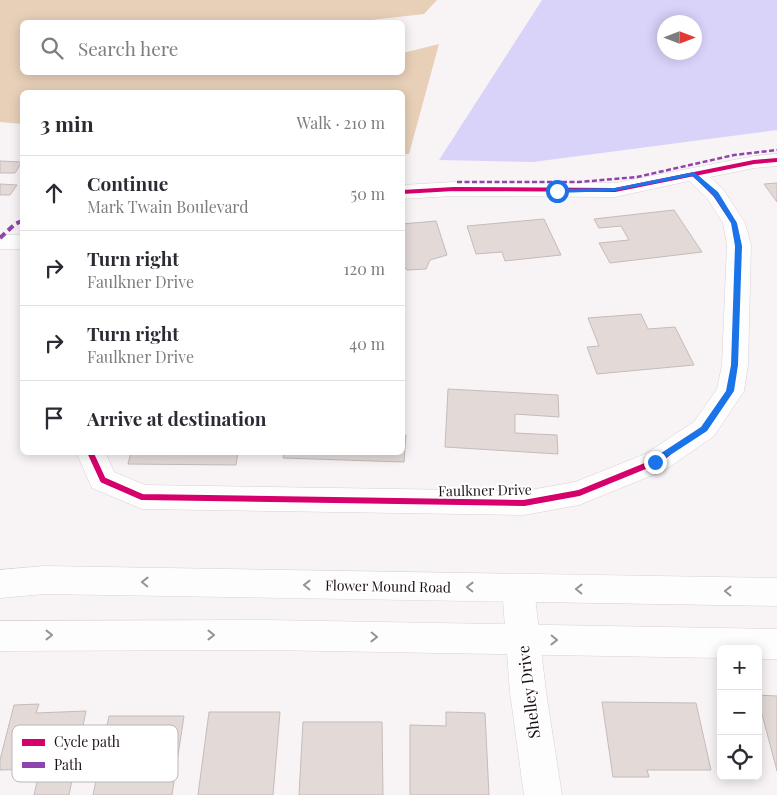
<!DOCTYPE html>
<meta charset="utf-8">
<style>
body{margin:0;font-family:"Playfair Display",serif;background:#f7f7f7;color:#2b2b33}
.controls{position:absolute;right:15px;bottom:15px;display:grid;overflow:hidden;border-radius:8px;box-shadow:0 2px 12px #0003}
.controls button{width:45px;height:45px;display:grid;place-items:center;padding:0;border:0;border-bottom:1px solid #e1e1e2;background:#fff;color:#2b2b33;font:25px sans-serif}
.compass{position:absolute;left:657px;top:15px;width:45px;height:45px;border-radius:50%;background:#fff;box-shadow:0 2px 12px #0003;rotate:90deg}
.stop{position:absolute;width:15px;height:15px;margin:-11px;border:4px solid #1a73e8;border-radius:50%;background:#fff}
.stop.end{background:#1a73e8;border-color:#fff;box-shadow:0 1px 5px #0008}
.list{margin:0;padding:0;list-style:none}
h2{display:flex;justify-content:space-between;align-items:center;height:65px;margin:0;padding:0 20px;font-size:21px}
h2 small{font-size:16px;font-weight:400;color:#7c7c81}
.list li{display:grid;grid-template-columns:32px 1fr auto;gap:15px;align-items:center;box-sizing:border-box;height:75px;padding:0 20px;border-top:1px solid #e1e1e2}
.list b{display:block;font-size:19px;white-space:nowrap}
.list p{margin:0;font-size:16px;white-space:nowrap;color:#7c7c81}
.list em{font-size:16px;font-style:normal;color:#7c7c81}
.icon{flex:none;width:28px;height:28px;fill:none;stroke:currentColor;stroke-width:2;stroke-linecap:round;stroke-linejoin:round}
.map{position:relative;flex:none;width:777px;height:795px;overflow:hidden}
.search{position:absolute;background:#fff;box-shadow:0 2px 12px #0003;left:20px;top:20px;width:385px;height:55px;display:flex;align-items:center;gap:12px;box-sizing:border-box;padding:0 18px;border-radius:8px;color:#7c7c81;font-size:19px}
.panel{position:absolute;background:#fff;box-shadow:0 2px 12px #0003;left:20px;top:90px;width:385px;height:365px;border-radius:8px}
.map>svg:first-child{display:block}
.forest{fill:#e8d0b8}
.water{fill:#d9d2f9;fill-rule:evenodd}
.building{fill:#e3dad8;stroke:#c4bbba}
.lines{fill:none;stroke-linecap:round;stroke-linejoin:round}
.minor-casing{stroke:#dad0d3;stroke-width:1}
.major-casing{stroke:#dad0d3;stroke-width:1}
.minor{fill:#fefdfe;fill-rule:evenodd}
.major{fill:#fefdfe;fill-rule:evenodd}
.quiet-far1{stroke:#8e44ad;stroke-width:2.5;stroke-dasharray:5 2.5;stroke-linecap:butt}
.quiet{stroke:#8e44ad;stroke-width:4;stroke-dasharray:7 4;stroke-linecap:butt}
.cycleway-far2-casing{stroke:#fff;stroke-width:5.5}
.cycleway-far1-casing{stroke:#fff;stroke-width:8}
.cycleway-casing{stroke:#fff;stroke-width:9}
.cycleway-far2{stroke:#d6006c;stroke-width:4}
.cycleway-far1{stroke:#d6006c;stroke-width:4.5}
.cycleway{stroke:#d6006c;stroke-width:6}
.oneway{stroke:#999295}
.route{fill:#1a73e8}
.labels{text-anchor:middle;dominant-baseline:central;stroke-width:4;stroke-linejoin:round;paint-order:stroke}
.street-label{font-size:14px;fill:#1d1014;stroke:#fff}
.near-street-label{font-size:16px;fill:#1d1014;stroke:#fff}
.key{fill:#fff;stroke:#bbb7b8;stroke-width:1}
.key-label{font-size:14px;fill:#1d1014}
</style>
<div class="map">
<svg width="777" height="795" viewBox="0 0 777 795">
<rect width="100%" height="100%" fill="#f8f4f5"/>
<path class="forest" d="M0,0H437L424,14L354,22H22V72H402L403,53L439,44L409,154H403L402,92H22V124L0,122Z"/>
<path class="water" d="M542,0H777V130L533,162L439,160ZM664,22H694V52H664Z"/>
<path class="building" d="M0,161L22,162L15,173H0Z
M777,183V202L764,184Z
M0,184L17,185L10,195H0Z
M674,210L702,252L610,263L599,243L629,240L621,226L599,228L594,219Z
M544,219L561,255L505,261L502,252L476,254L467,226Z
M436,221L447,255L430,260L426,269L407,270L402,264V224Z
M641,314L648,329L675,327L694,365L597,374L587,347L599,346L588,318Z
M448,389L558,395L559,417L515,414V433L557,435L558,454L445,447Z
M402,435H406L404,462L283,458L284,452H402Z
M131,452H238L236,465L128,464Z
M758,695L777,696V771L758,699Z
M602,702L696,703L711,770H647L649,777H613Z
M39,704L36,713L86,711L69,795H34L40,769L0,770V760L14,705Z
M209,712H280L273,795H198Z
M446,712L485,713L489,795H410V725L446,726Z
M109,716H184L172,795H93Z
M303,722H382L383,795H299Z"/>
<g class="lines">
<defs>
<path id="minor" d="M777,154V166L754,168L710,177L723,189L745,223L751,245L748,365L744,391L714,436L665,470L579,505L524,515L142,509L92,488L76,452H105L114,472L145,485L524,491L575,482L645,454L694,422L717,389L722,365L727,245L723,223L707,198L689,181L615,197L454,196L402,199V185L454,182L615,183L754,156Z
M0,235H22V249H0Z
M518,574L530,578L534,588L546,692L562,795H524L510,692L502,588L506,578Z"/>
<path id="major" d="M44,566L777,578V606L44,594L0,598V570Z
M266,620L777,629V659H758V649H721V658L266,650L0,651V621Z"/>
</defs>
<use href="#minor" class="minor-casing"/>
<use href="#major" class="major-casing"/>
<use href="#minor" class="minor"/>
<use href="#major" class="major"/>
<path class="quiet-far1" d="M457,182H579L637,177L734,155L777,150"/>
<path class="quiet" d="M0,238L15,224L22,221"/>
<defs>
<path id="cycleway-far2" d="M694,174L717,197
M402,192L454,189L615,190L754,162L777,160"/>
<path id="cycleway-far1" d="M90,452L92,455
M665,455L704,429L730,391L735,365L739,245L734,223L716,196"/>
<path id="cycleway" d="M91,454L103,480L142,497L524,503L579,493L655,462L667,454"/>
</defs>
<use href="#cycleway-far2" class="cycleway-far2-casing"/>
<use href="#cycleway-far1" class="cycleway-far1-casing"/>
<use href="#cycleway" class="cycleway-casing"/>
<use href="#cycleway-far2" class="cycleway-far2"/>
<use href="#cycleway-far1" class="cycleway-far1"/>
<use href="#cycleway" class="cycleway"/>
</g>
<defs><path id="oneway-chevron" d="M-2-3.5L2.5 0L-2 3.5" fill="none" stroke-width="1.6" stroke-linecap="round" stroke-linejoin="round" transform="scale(1.25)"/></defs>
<g class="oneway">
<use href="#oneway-chevron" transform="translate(145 582) rotate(-179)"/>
<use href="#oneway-chevron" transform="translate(307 585) rotate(-179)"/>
<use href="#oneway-chevron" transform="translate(470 587) rotate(-179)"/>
<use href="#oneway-chevron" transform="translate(579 589) rotate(-179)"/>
<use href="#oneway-chevron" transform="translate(728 591) rotate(-179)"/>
<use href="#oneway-chevron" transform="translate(49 635)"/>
<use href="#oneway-chevron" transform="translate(211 635)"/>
<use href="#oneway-chevron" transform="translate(374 637) rotate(1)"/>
<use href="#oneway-chevron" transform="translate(554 640) rotate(1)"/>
</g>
<path class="route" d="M694,172L718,192L737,223L742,246L738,365L734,391L707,431L655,465L651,462L652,459L701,427L726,391L731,365L735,246L731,223L713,195L692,176L615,191L557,193L553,191L557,189L615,188Z"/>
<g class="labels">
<g class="street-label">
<text transform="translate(485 490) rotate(-1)">Faulkner Drive</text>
<text transform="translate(388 586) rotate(1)">Flower Mound Road</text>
</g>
<g class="near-street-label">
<text transform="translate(528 692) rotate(-97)">Shelley Drive</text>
</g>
</g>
<rect x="12" y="725" width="166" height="57" rx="8" class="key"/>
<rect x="22" y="739" width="23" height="7" fill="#d6006c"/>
<rect x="22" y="762" width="23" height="6" fill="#8e44ad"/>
<g class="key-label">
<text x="54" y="747">Cycle path</text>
<text x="54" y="770">Path</text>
</g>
</svg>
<div class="controls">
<button>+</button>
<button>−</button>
<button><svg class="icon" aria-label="locate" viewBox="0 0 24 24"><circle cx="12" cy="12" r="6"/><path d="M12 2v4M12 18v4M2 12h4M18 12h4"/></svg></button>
</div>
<svg class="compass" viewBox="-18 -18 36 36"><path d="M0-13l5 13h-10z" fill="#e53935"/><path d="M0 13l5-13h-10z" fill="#7c7c81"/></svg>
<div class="stop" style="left:557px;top:191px"></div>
<div class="stop end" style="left:655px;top:462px"></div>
<div class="search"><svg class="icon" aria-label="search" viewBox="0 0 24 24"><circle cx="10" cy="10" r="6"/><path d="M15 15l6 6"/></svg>Search here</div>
<section class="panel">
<h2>3 min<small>Walk · 210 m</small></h2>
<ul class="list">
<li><svg class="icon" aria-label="ahead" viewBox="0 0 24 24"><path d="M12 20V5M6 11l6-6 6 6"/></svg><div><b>Continue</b><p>Mark Twain Boulevard</p></div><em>50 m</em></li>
<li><svg class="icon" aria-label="right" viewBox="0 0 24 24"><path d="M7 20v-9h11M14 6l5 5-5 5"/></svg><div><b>Turn right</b><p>Faulkner Drive</p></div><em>120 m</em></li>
<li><svg class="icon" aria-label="right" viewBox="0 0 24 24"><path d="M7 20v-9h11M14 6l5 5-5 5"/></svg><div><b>Turn right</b><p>Faulkner Drive</p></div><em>40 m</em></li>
<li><svg class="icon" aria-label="arrive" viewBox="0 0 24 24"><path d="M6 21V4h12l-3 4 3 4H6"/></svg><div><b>Arrive at destination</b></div></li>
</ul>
</section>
</div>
